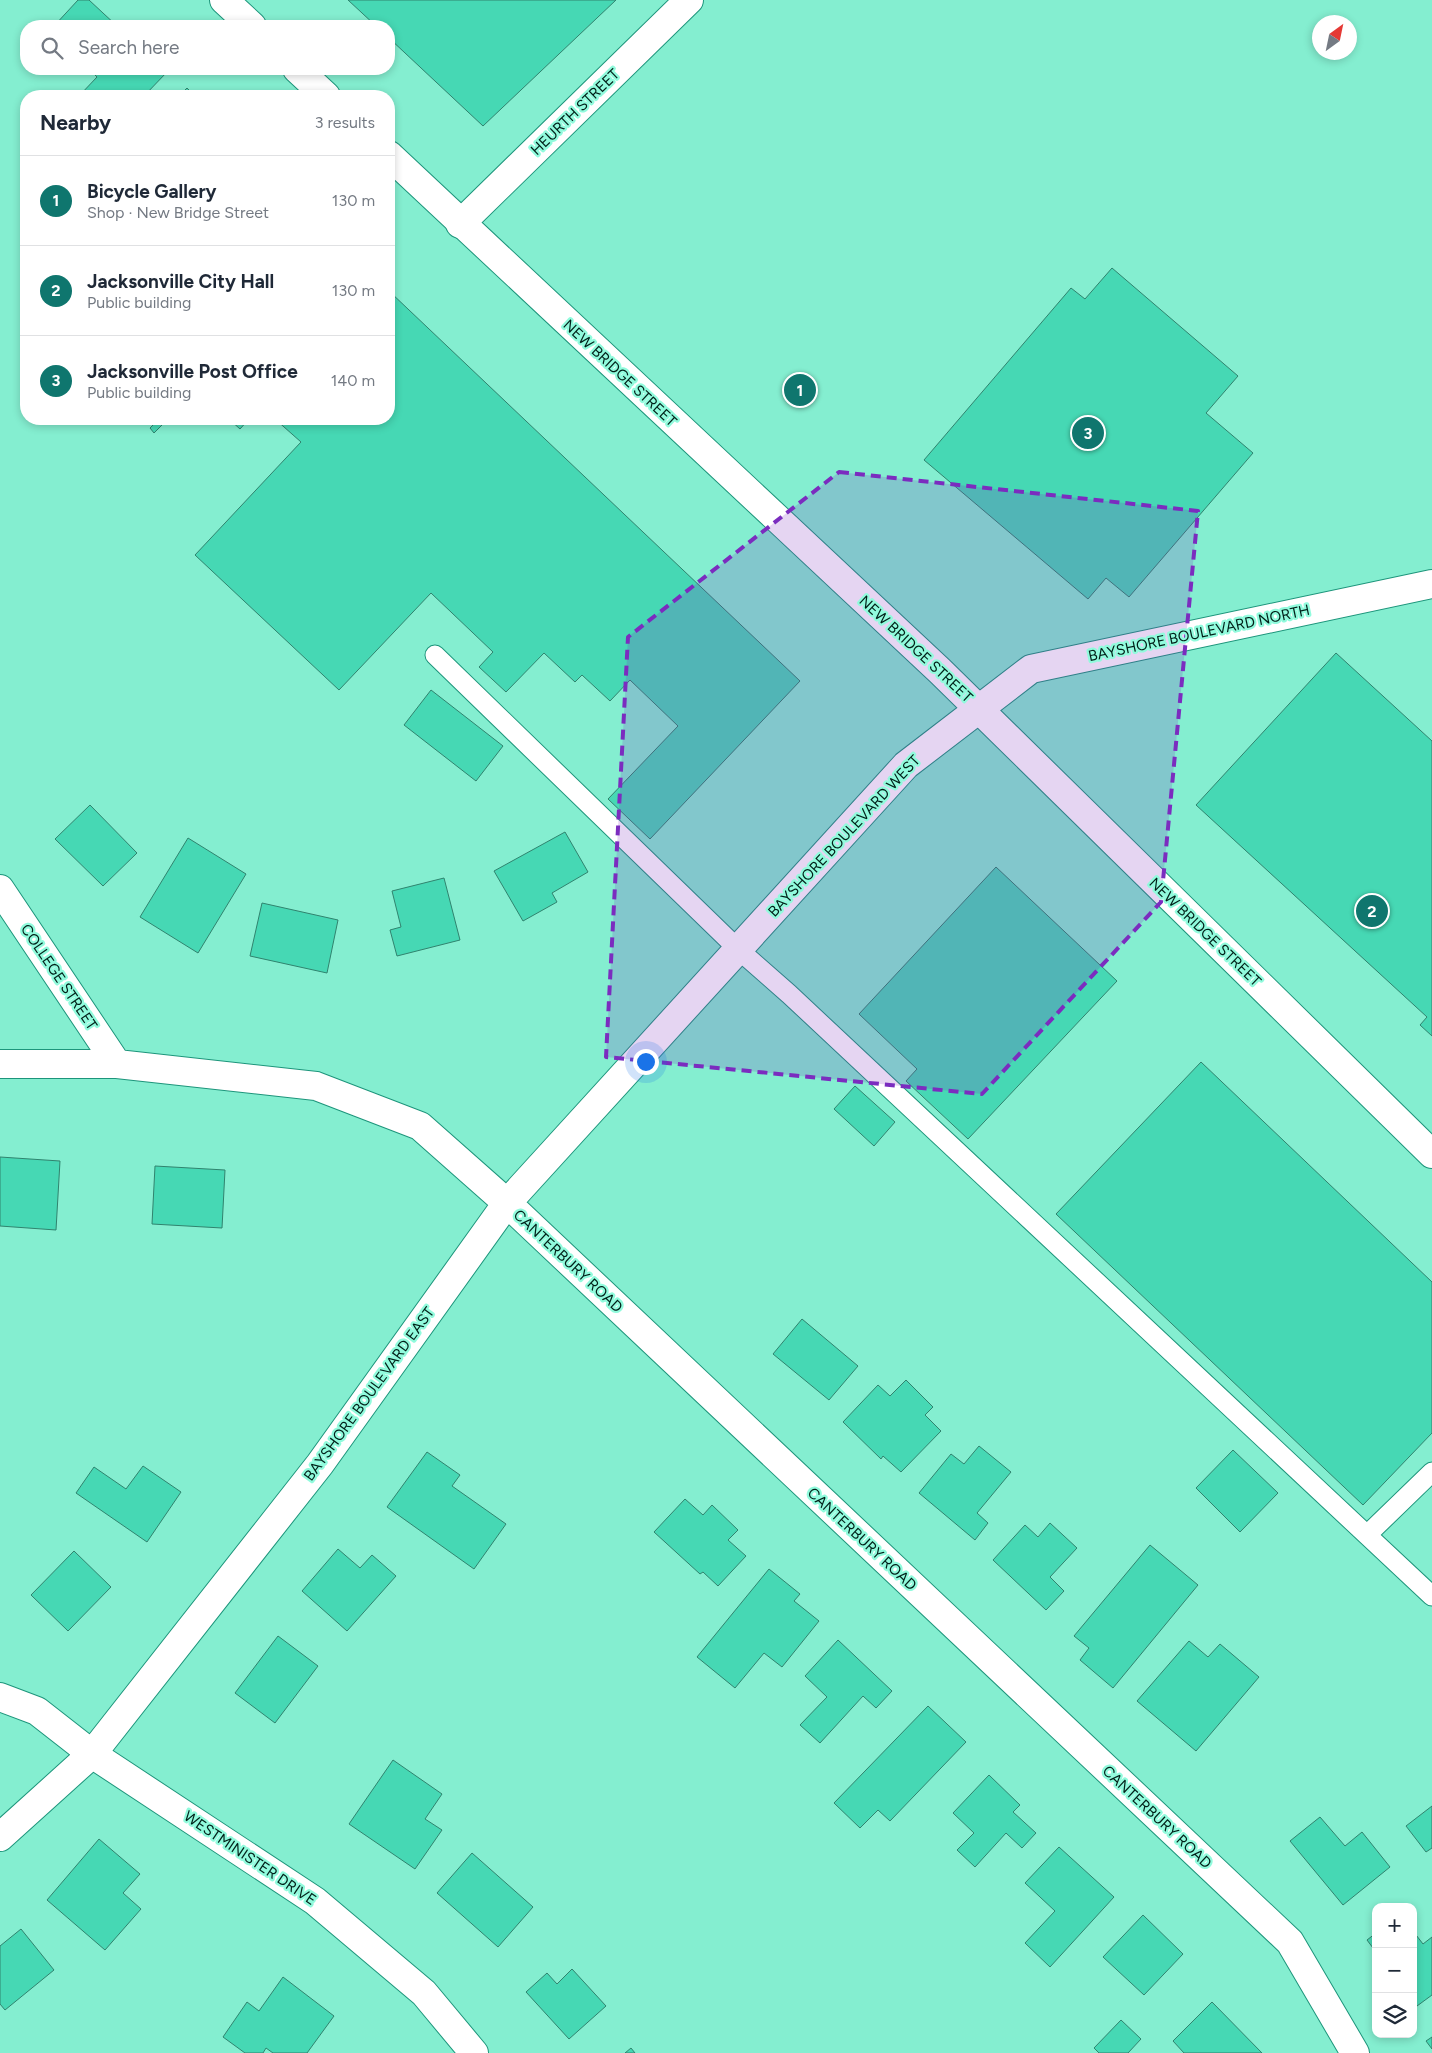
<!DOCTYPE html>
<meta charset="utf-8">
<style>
body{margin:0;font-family:Figtree,sans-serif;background:#f6f6f7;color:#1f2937}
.controls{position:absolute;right:15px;bottom:15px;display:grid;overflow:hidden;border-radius:10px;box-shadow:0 2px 8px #0003}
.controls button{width:45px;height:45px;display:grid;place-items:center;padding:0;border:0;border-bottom:1px solid #e0e1e3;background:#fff;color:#1f2937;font:25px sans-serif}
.compass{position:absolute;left:1312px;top:15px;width:45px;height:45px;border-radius:50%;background:#fff;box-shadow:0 2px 8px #0003;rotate:33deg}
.you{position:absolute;left:645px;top:1061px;width:18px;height:18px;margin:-12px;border:4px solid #fff;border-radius:50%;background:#1a73e8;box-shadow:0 0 0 8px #1a73e833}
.badge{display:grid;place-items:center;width:32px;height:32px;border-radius:50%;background:#0f766e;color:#fff;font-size:16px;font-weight:700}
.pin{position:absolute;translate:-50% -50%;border:2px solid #fff;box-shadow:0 1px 5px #0006}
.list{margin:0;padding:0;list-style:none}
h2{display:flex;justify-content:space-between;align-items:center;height:65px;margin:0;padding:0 20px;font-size:21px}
h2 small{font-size:16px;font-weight:400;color:#747a83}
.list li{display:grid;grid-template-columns:32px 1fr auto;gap:15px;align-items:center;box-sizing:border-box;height:90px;padding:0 20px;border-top:1px solid #e0e1e3}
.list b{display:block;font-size:19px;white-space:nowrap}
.list p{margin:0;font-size:16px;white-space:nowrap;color:#747a83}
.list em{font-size:16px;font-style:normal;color:#747a83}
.icon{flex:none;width:28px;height:28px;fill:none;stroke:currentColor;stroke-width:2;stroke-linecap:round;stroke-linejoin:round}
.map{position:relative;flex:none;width:1432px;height:2053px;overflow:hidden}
.search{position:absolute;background:#fff;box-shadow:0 2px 8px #0003;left:20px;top:20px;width:375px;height:55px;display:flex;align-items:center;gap:12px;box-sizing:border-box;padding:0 18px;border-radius:20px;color:#747a83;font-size:19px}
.panel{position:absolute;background:#fff;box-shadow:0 2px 8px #0003;left:20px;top:90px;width:375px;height:335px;border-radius:20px}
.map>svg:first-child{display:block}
.building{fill:#46d8b4;stroke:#30836e}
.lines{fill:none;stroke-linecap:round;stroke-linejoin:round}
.lane-casing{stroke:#1d957b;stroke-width:21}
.street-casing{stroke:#1d957b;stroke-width:30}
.secondary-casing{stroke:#1d957b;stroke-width:30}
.lane{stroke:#fff;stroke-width:19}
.street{stroke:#fff;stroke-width:28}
.secondary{stroke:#fff;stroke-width:28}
.marked{fill:#7b2cbf;fill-opacity:0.2;stroke:#7b2cbf;stroke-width:4;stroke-dasharray:10 6;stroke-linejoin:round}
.labels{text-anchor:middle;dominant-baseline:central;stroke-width:4.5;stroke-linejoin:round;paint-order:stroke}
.street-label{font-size:15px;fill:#002018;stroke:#91fbdd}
</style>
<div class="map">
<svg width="1432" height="2053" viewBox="0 0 1432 2053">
<rect width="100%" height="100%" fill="#84eed0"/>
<path class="building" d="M78,0H89L117,26H54Z
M348,0H616L483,126L389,38V26H376Z
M89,69H163L167,72L144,96H79L97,77Z
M187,88L195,96H179Z
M1112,268L1238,376L1206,413L1253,453L1129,597L1106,578L1088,599L924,460L1071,288L1085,299Z
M389,291L800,681L650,839L608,799L678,726L630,680L610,701L582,675L575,682L544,653L506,692L479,667L493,652L431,593L339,690L195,555L301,442L275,419H389Z
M159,419H168L154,433L150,428Z
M229,419H249L240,429Z
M1336,653L1432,741V1036L1420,1025L1427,1017L1196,805Z
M431,690L503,746L476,781L404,725Z
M90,805L137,853L103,886L55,839Z
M565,832L588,872L552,893L557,902L523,921L494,871Z
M188,838L246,874L198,953L140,917Z
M996,867L1117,981L968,1139L906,1081L917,1069L859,1014Z
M444,878L460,940L397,956L390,930L401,927L392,891Z
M262,903L338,920L327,973L250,956Z
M1201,1062L1432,1282V1433L1363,1505L1056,1214Z
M855,1086L895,1122L874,1146L834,1109Z
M0,1157L60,1161L56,1230L0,1226Z
M155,1166L225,1170L222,1228L152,1224Z
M802,1319L858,1366L829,1400L773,1354Z
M906,1380L933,1407L925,1415L941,1431L901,1472L883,1456L881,1459L843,1422L878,1385L890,1396Z
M979,1446L1011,1472L977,1513L988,1523L975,1540L919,1493L951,1454L964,1464Z
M1233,1450L1278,1493L1240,1532L1196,1488Z
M427,1452L460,1475L452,1486L506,1524L474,1569L387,1507Z
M143,1466L181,1492L147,1542L76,1493L94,1467L126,1489Z
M685,1499L703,1515L712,1505L738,1530L728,1540L746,1556L718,1586L703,1572L700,1574L654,1532Z
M1050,1523L1077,1548L1050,1577L1064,1591L1046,1610L993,1560L1025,1525L1038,1537Z
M1150,1545L1198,1585L1113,1688L1080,1660L1089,1648L1074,1636Z
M338,1549L360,1568L372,1555L396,1576L347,1631L302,1591Z
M74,1551L111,1587L68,1631L31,1595Z
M769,1569L800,1594L794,1601L819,1621L782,1667L764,1653L735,1688L697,1657Z
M278,1636L318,1666L275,1723L235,1693Z
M838,1640L892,1691L876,1708L863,1696L820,1743L800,1725L827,1697L805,1676Z
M1189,1641L1208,1657L1220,1644L1259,1677L1196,1751L1137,1701Z
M928,1706L966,1742L890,1821L878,1810L860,1828L834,1803Z
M393,1760L442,1794L425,1819L442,1830L415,1869L349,1824Z
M989,1775L1020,1805L1013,1812L1036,1833L1022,1848L1006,1833L975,1867L957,1850L974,1833L953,1813Z
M1432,1806V1848L1426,1852L1406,1826Z
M1320,1817L1345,1846L1362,1832L1390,1867L1343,1905L1290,1841Z
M99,1839L140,1874L123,1893L141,1909L105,1950L47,1900Z
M1059,1847L1114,1897L1050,1967L1025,1943L1055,1911L1025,1883Z
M472,1853L533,1907L498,1947L437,1893Z
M1143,1915L1183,1954L1144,1995L1103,1957Z
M21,1929L54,1970L5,2010L0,2004V1946Z
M1413,1931L1423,1944L1432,1937V1995L1417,2006L1413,2001Z
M1376,1933V1952L1367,1940Z
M572,1969L606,2006L569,2039L526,1992L547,1973L557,1984Z
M283,1977L334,2016L307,2053H273L266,2048L263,2053H245L223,2037L247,2002L259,2011Z
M1212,2002L1262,2053H1184L1173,2041Z
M1121,2020L1141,2039L1128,2053H1099L1094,2048Z
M1432,2037V2049L1426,2041Z
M631,2048L635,2053H625Z"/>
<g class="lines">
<defs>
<path id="lane" d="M435,655L739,950L789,994L1432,1596
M1367,1535L1432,1472"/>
<path id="street" d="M460,224L689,0
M0,889L117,1064
M0,1064H117L316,1086L420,1126L507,1203L1290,1942L1355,2053
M0,1697L37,1711L92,1754L315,1901L424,1993L474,2053
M0,1837L92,1754L320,1464L507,1203L906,765L1031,669L1432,584"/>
<path id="secondary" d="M224,0L252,26
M297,69L326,96
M389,155L940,671L1432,1154"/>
</defs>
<use href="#lane" class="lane-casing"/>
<use href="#street" class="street-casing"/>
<use href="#secondary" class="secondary-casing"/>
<use href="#lane" class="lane"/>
<use href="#street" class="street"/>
<use href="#secondary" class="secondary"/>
</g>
<path class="marked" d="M839,472L1198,511L1161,902L982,1094L606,1057L628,637Z"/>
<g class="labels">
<g class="street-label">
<text transform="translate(575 112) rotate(-44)">HEURTH STREET</text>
<text transform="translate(620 373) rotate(43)">NEW BRIDGE STREET</text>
<text transform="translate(1199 633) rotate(-12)">BAYSHORE BOULEVARD NORTH</text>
<text transform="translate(916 649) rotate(43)">NEW BRIDGE STREET</text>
<text transform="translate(844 836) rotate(-47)">BAYSHORE BOULEVARD WEST</text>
<text transform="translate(1205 932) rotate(44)">NEW BRIDGE STREET</text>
<text transform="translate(59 977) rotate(56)">COLLEGE STREET</text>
<text transform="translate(568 1261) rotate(43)">CANTERBURY ROAD</text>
<text transform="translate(369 1394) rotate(-54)">BAYSHORE BOULEVARD EAST</text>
<text transform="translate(862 1539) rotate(43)">CANTERBURY ROAD</text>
<text transform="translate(1157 1817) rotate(43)">CANTERBURY ROAD</text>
<text transform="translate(250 1858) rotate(34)">WESTMINISTER DRIVE</text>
</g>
</g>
</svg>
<div class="controls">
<button>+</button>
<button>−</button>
<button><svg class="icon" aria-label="layers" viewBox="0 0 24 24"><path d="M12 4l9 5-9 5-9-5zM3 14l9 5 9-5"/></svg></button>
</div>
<svg class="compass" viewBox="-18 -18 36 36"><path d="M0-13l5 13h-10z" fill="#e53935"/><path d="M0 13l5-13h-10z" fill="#747a83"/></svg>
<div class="you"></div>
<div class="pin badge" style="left:800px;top:390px">1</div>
<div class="pin badge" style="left:1372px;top:911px">2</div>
<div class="pin badge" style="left:1088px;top:433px">3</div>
<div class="search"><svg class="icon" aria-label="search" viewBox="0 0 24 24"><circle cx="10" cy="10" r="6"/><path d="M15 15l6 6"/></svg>Search here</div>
<section class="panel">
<h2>Nearby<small>3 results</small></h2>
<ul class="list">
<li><span class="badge">1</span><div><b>Bicycle Gallery</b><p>Shop · New Bridge Street</p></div><em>130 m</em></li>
<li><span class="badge">2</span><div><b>Jacksonville City Hall</b><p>Public building</p></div><em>130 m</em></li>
<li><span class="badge">3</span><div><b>Jacksonville Post Office</b><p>Public building</p></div><em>140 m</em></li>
</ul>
</section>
</div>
